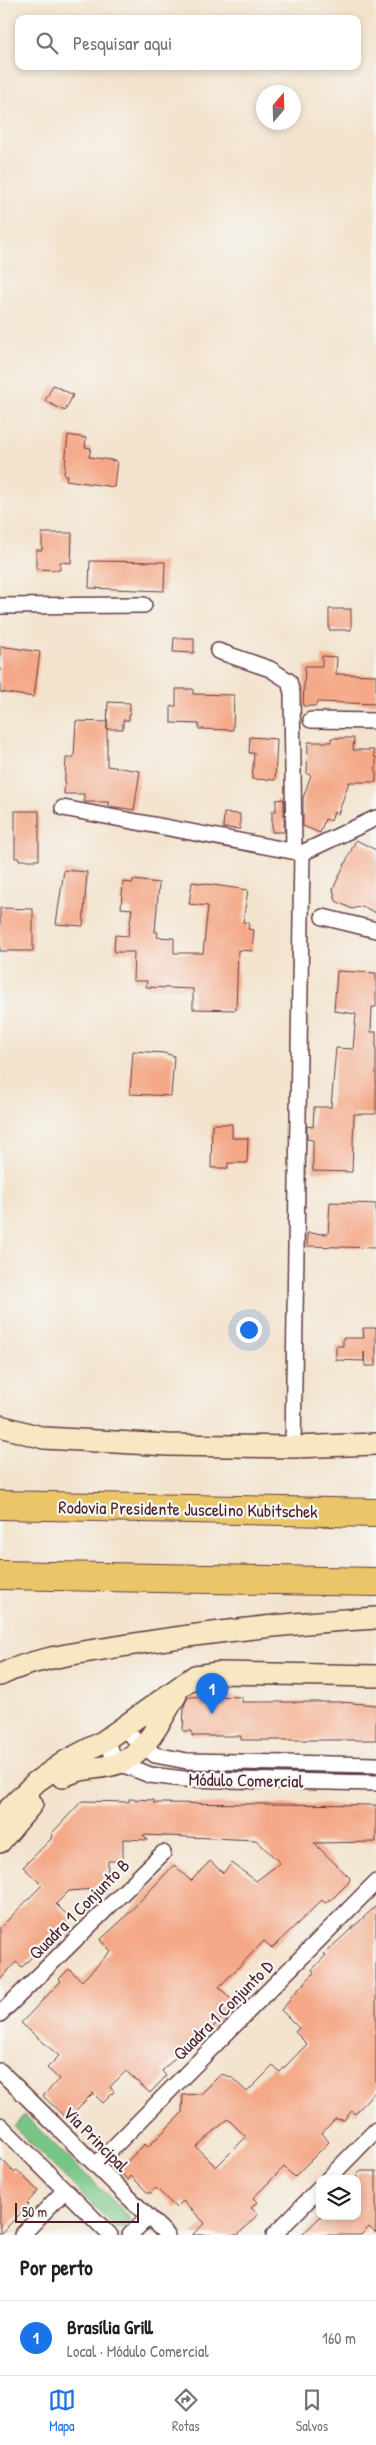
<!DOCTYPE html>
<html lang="pt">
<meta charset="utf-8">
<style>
body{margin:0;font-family:"Patrick Hand",sans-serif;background:#f2f2f2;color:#202124}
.controls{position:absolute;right:15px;bottom:15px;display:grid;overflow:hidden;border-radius:10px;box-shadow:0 2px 8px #0003}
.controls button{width:45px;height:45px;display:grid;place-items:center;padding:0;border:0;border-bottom:1px solid #e0e0e0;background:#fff;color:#202124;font:25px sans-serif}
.compass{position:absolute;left:256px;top:85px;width:45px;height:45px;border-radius:50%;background:#fff;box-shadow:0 2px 8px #0003;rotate:19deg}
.scale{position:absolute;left:15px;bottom:12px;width:124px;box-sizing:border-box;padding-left:5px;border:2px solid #4a1f2b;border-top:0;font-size:14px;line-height:18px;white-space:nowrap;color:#4a1f2b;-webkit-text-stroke:4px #f6f6f2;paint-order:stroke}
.you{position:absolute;left:248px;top:1329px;width:18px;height:18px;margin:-12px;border:4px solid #fff;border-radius:50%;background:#1a73e8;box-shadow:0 0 0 8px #1a73e833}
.badge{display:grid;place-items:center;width:32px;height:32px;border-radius:50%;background:#1a73e8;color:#fff;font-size:16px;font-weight:700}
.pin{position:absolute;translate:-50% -41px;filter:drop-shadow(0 1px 2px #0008)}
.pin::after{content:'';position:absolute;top:26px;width:18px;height:15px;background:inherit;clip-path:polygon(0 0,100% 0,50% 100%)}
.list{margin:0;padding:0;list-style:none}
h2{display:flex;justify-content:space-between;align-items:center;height:65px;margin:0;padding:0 20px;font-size:21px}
h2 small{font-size:16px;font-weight:400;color:#757577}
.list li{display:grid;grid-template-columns:32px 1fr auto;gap:15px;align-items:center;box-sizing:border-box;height:75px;padding:0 20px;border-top:1px solid #e0e0e0}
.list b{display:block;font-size:19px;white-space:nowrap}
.list p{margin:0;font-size:16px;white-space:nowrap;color:#757577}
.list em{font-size:16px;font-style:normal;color:#757577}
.icon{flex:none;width:28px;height:28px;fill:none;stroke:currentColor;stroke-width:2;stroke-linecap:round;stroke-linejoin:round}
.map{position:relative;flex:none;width:376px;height:2235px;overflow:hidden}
.search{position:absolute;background:#fff;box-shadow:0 2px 8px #0003;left:15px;right:15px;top:15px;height:55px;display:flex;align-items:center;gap:12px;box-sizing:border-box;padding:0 18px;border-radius:10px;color:#757577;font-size:19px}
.sheet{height:140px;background:#fff}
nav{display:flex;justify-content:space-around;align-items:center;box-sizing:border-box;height:70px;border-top:1px solid #e0e0e0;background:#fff;font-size:14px;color:#757577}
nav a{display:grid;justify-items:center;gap:2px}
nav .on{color:#1a73e8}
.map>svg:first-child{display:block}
.green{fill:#77c687;stroke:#607259}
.building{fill:#f4a887;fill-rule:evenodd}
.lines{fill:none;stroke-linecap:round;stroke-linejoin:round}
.street-casing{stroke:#633c43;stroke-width:18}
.secondary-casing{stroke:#633c43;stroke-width:24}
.highway-casing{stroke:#633c43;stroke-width:30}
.street{stroke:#fff;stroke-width:15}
.secondary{stroke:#f7e8c3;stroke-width:21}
.highway{stroke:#eac669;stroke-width:28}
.labels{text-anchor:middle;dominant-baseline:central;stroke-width:4.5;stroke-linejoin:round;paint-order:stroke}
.street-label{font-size:18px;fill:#4a1f2b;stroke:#f6f6f2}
</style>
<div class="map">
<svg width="376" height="2235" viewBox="0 0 376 2235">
<rect width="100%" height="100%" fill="#f6f6f2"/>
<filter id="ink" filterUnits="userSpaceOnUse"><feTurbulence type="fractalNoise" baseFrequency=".02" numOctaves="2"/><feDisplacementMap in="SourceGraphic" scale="10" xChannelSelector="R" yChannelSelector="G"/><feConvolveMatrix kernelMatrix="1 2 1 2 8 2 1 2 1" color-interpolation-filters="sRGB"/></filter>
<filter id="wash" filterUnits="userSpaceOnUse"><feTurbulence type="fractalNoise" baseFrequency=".0096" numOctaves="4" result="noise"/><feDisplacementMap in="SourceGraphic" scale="20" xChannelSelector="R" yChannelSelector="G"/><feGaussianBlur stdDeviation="1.12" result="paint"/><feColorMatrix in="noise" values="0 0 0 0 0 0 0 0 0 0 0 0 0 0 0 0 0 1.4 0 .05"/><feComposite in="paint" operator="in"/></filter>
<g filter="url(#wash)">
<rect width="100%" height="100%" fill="#f3e3cd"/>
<path class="green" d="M24,2115L128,2215L130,2221L124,2228L115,2227L14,2127Z"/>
<g id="blocks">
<path class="building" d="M53,385L73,395L65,411L45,401Z
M68,435L86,438L85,447L91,448L89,457L117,461L114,487L66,480L67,475H64Z
M42,533H72L71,563L60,562V570L36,569V550H42Z
M90,561L165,562L164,591L89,588Z
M329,609H351V630H329Z
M174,638H194V653L173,652Z
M0,646L40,652L34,697L0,692Z
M322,656L337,657L336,674L376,675V704L317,702L316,706H303L305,666H322Z
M176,689H193V694L234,695L233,730L199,729V724L171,723V706H176Z
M108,702L130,703L129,720H123V729H107Z
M76,721L107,722V766L140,771L134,810L109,806V802H84V794H64L66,758H73L74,756Z
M250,737L277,739L275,780L252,779L254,753H249Z
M331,738H354L353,750H374V757H376V782H349L338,814L334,812L331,821L325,819L320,833L303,826V798L311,775L307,774L308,742H331Z
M284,799V832H272V811H276V800Z
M15,811H39V860H19V858H15Z
M224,813L240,814V829L223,828Z
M356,840L376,850V913L362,906L352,909L336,901L333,889Z
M64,870L87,872L83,926L56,924Z
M133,880L159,883L155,932H158L157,937L174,938V953H203L208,906L189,904L192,882L248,890L243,922L249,923L248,929L254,930L252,951L238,950L236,1010L193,1009V989L146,987L147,981H133L134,952H114L115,935L128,936L132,909L121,908L123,882L133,883Z
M0,908L33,909V951H0Z
M337,971L376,973V1007H372L371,1032H376V1114H354L352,1172L313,1171V1140L307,1139V1126L313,1127L314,1107H331L336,1048L353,1049L356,1014L334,1011Z
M133,1051L164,1053L174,1056L171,1096L130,1094Z
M212,1124H232V1138H248L247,1163H228V1168H211Z
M330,1202L376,1204V1248L307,1246V1233L328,1234Z
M363,1328H376V1366H365L364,1352V1361L336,1360V1346H343V1338H364Z
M212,1696L242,1697V1702H340L376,1705V1740H241V1736H192V1731H183L184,1706L187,1699L190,1697Z
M129,1799L154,1800V1803L376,1805V1842L314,1843L350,1878L349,1882L331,1900L330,1899L325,1903L322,1900L272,1948L264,1941L219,1987L236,2004L210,2030L206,2026L162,2071L166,2076L150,2093L126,2071L110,2087L114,2092L103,2103L93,2093L67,2119L43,2096L59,2079L47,2068L59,2056L21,2023L61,1981L59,1979L69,1969L82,1981L111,1951L100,1940L123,1919L174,1865L191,1881L210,1861L223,1873L232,1863L256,1881L280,1863L256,1840L143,1835L148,1840L123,1839V1861H108L107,1888L69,1891L56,1904L70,1918L22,1967L16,1962L0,1980V1928L42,1885L23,1867L51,1839L52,1833L82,1801L129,1802Z
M376,1906V2091L355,2114L352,2111L344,2120L335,2119L322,2133L329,2142L294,2177L284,2167L253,2198L257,2202L251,2208L258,2214L238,2235H192L205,2223L183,2201L176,2208L156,2188L151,2193H148L131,2176L128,2180L118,2170L145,2144L148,2147L182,2113L183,2095L201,2094L221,2074L231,2077L247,2092L273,2066L280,2072L307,2044L295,2032L299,2028L281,2010L290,2000L289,1999L314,1973L312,1970L326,1955L324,1954ZM228,2119L246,2137L216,2167L196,2147Z
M0,2158L14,2172L17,2170L38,2191L27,2203L29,2205L0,2234Z
M361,2171H376V2233L369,2227L361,2235H302L321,2216H357V2175Z"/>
</g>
</g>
<g filter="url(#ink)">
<use href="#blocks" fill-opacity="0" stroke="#633c43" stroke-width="1"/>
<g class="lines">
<defs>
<path id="street" d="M0,606L144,605
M218,651L270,669L289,681L292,693L294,851
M311,720L376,721
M63,808L302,853
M323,917L376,930
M293,1447L302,853L376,818
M122,1728L155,1755L187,1761L376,1765
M104,1741L119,1763L150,1775L184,1779L376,1783
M0,2014L163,1853
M0,2071L167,2235
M0,2125L110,2235
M96,2165L376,1882
M328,2179L376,2130
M22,2235L65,2190
M130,2235L148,2217
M274,2235L320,2188"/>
<path id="secondary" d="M0,1426L44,1438L168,1445L293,1447L376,1444
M0,1675C37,1657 81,1653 122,1646C206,1632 291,1623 376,1618
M62,1777C82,1766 100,1770 119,1763C146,1754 162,1717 176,1695
M0,1818L36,1782L66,1761L104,1741L195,1676L218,1673L376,1676
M0,1842L32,1804"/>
<path id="highway" d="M0,1505L376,1513
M0,1575L376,1582"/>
</defs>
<use href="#street" class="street-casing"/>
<use href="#secondary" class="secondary-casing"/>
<use href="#highway" class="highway-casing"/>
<use href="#street" class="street"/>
<use href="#secondary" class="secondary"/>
<use href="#highway" class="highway"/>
</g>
</g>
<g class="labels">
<g class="street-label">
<text transform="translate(188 1509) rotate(1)">Rodovia Presidente Juscelino Kubitschek</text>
<text transform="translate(246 1780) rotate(1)">Módulo Comercial</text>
<text transform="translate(79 1909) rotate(-45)">Quadra 1 Conjunto B</text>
<text transform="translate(223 2010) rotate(-45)">Quadra 1 Conjunto D</text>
<text transform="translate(96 2139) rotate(45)">Via Principal</text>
</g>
</g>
</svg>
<div class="controls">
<button><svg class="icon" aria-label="layers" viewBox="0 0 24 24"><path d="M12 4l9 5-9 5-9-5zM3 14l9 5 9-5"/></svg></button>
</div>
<svg class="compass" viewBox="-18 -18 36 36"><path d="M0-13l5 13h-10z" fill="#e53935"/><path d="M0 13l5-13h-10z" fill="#757577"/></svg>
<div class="scale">50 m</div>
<div class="you"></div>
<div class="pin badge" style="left:212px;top:1714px">1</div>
<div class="search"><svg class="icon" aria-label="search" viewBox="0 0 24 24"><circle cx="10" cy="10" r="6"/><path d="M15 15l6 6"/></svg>Pesquisar aqui</div>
</div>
<section class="sheet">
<h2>Por perto<small></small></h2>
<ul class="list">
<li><span class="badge">1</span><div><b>Brasília Grill</b><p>Local · Módulo Comercial</p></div><em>160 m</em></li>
</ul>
</section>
<nav>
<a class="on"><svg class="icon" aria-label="map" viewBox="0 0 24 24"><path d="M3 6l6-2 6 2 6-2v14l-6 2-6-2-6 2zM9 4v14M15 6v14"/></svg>Mapa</a>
<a><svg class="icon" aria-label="directions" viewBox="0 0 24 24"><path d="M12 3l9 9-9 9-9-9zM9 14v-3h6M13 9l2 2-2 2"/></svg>Rotas</a>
<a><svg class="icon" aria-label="saved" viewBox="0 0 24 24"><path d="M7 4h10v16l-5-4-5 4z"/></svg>Salvos</a>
</nav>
